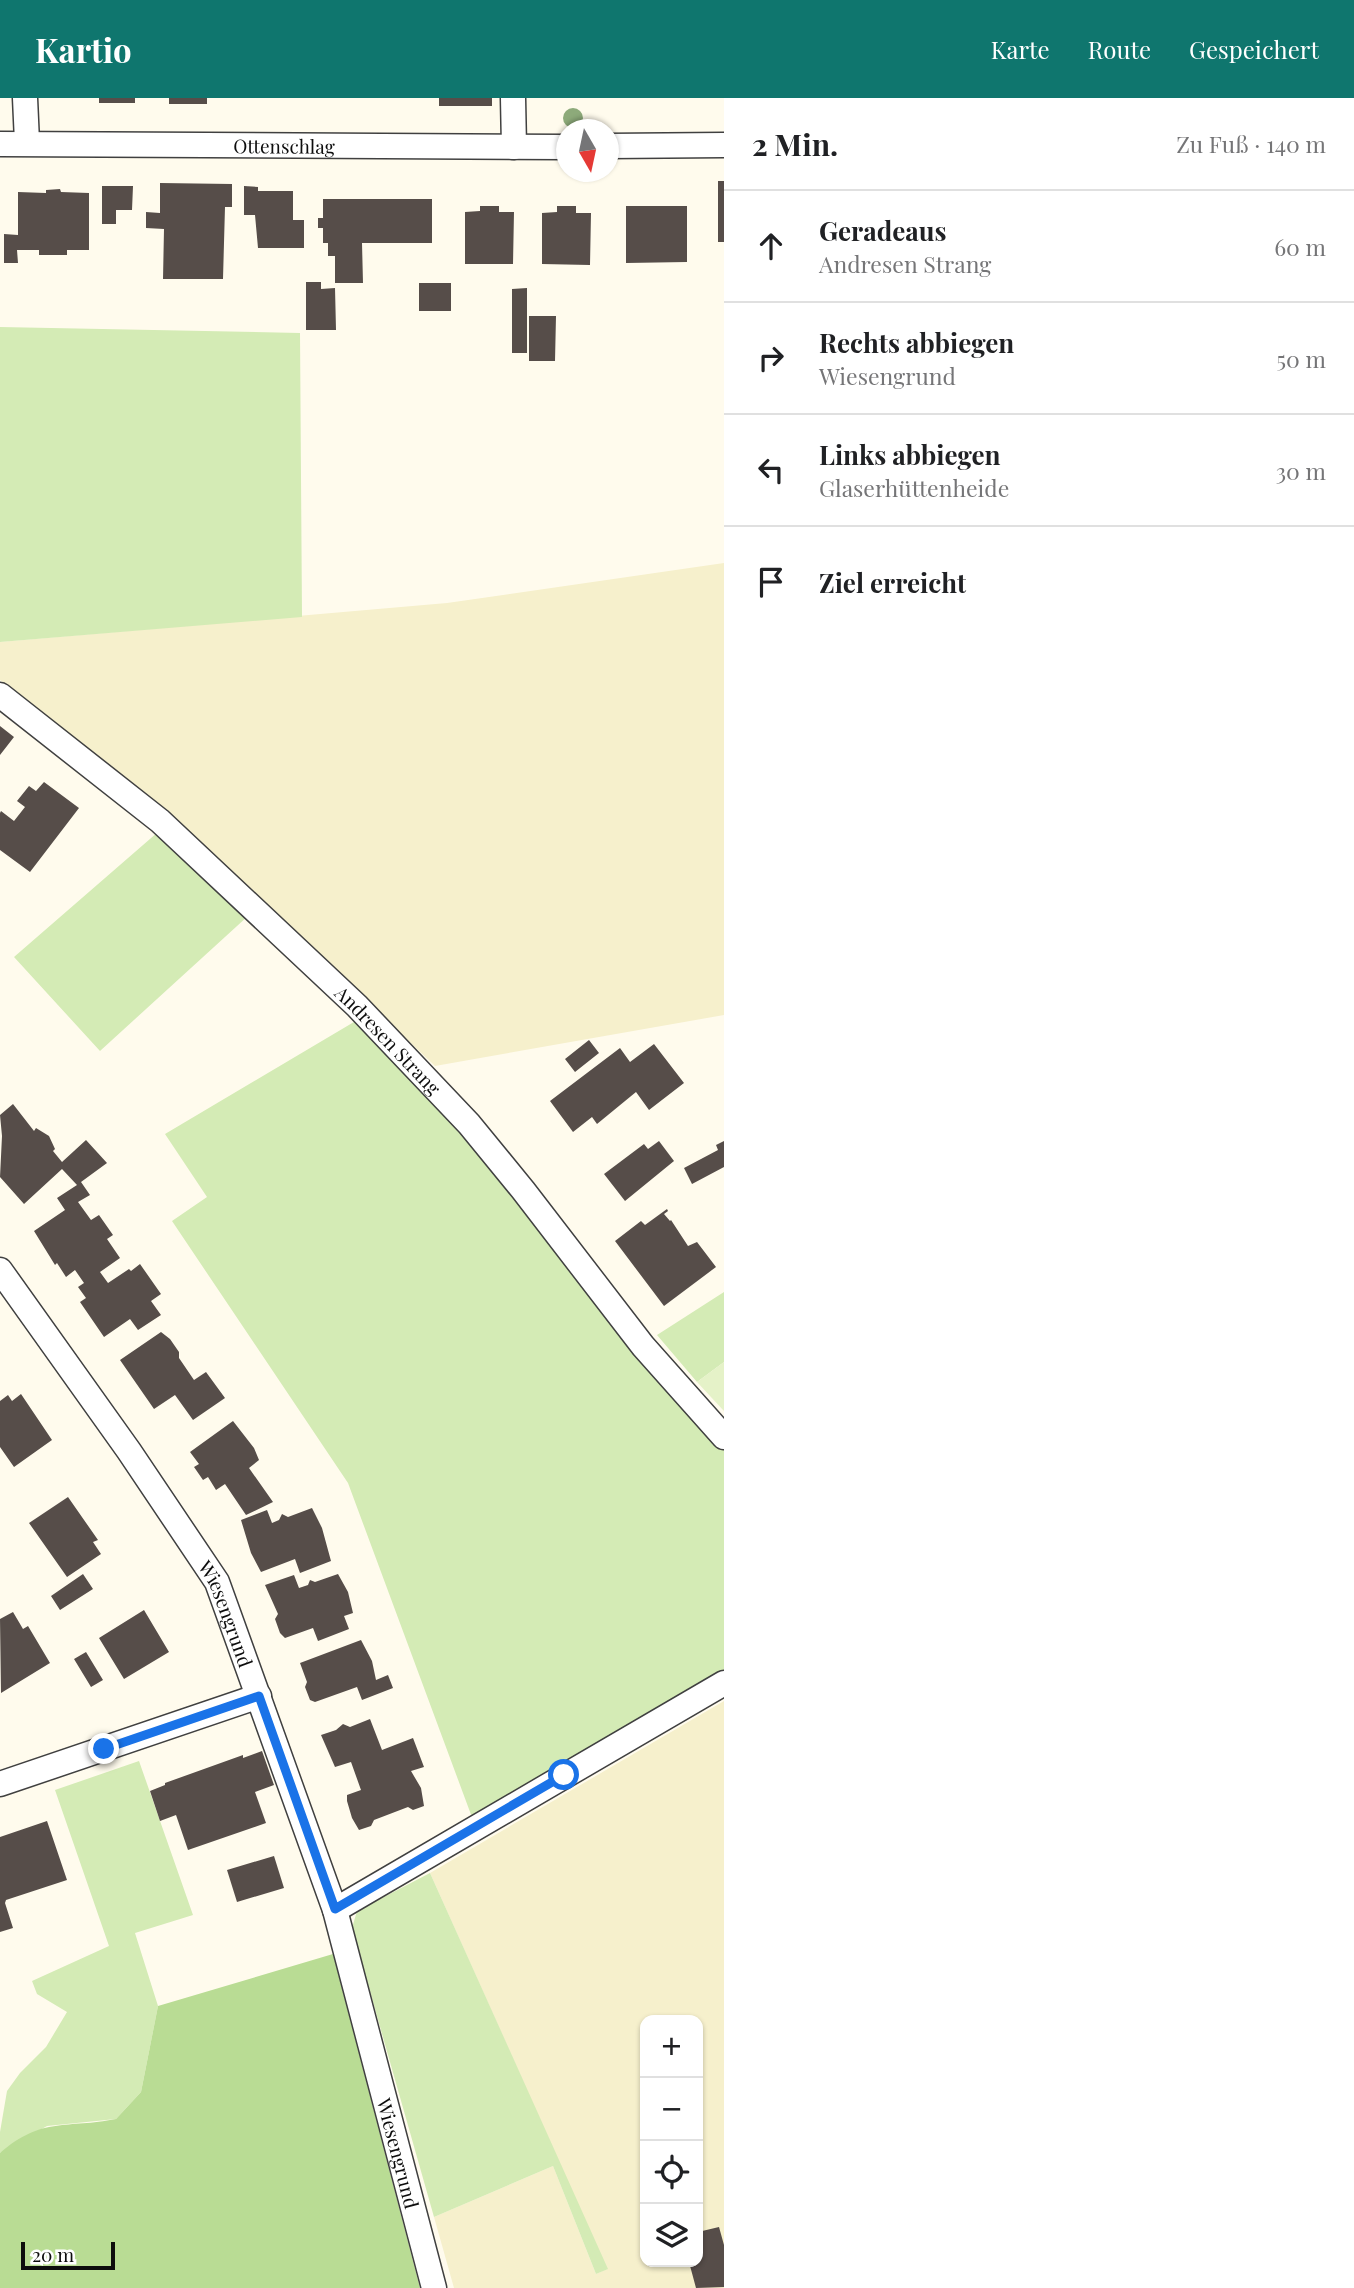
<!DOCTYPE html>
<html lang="de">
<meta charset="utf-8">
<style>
body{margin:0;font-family:"Playfair Display",serif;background:#f2f2f2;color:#202124}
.controls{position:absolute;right:21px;bottom:21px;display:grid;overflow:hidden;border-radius:14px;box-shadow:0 2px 5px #0004}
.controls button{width:63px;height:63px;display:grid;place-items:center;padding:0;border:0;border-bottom:2px solid #e0e0e0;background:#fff;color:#202124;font:35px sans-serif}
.compass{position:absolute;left:556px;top:21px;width:63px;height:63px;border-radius:50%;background:#fff;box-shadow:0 2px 5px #0004;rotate:171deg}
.scale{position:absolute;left:21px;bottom:18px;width:94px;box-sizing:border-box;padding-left:7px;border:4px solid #0d0d0d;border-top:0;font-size:19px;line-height:24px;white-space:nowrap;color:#0d0d0d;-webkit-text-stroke:5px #fff;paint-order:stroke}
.stop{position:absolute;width:21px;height:21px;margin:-16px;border:5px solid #1a73e8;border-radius:50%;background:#fff}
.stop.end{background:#1a73e8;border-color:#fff;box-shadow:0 2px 7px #0008}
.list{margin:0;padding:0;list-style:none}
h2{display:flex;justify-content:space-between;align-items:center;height:91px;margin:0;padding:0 28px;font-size:30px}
h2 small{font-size:23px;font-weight:400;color:#757577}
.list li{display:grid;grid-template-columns:46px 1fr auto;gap:21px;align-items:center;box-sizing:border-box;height:112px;padding:0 28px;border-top:2px solid #e0e0e0}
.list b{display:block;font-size:26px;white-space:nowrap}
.list p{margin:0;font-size:23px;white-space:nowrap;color:#757577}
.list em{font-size:23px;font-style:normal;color:#757577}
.icon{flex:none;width:38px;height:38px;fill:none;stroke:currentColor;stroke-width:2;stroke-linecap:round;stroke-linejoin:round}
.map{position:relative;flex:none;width:724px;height:2190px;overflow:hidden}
header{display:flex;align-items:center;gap:42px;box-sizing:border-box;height:98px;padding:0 35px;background:#0f766e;color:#fff}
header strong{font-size:33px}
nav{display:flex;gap:38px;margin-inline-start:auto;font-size:24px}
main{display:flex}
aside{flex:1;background:#fff}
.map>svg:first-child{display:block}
.farmland{fill:#f6f0cc;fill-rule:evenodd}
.green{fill:#d4ebb5}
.forest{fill:#b9dc94}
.pitch{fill:#e5f2c8}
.building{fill:#564d49}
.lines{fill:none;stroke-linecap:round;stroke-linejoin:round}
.minor-casing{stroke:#404040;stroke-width:27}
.minor{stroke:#fff;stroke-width:24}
.tree{fill:#8daa7a}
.route{stroke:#1a73e8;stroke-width:9}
.labels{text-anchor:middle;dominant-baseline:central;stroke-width:7;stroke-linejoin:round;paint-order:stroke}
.street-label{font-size:19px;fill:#0d0d0d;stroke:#fff}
</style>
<header>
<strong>Kartio</strong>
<nav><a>Karte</a><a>Route</a><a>Gespeichert</a></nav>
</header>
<main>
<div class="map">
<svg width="724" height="2190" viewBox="0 0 724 2190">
<rect width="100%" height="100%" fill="#fffbed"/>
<path class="farmland" d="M724,465V917L435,968L168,715L0,582V544L447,505Z
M724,1603V2190H454L434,2119L553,2068L596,2176L607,2171L430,1775ZM645,1922H698V2164H645Z"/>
<path class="green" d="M0,229L300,235L302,519L0,544Z
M158,734L248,818L100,953L14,859Z
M359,921L387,947L724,1350V1577L473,1722L348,1385L172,1123L207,1099L165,1036Z
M724,1194V1264L697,1284L657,1237Z
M139,1663L193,1817L135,1835L158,1908L141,1994L116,2021L47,2028L0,2055V2034L7,1993L20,1975L46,1949L67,1914L37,1896L32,1883L109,1848L55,1692Z
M430,1775L608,2171L596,2176L553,2068L434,2119L352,1830L357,1813Z"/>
<path class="forest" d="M333,1856L420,2190H0V2055C43,2018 67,2031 116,2021L141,1994L158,1908Z"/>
<path class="pitch" d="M724,1264V1313L697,1284Z"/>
<path class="building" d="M99,0H135V5H99Z
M169,0H207V6H169Z
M439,0H492V8H439Z
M718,83H724V144H718Z
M160,85L232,86V109H225L223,181H163L164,131L146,130V114L160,115Z
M102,88H133L132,112H116V126H102Z
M244,88L258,89V93H293V122H304V150H258L255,117H244Z
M60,91L61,94L89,95V152H67V157H39V152H17L18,165H4V136L18,137V94L46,95V92Z
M323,101H432V145H362L363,185H335V158H328V145H323V130H318V120H323Z
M480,108H499V114H514L513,166H465V114L480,113Z
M557,108H576V115H591L590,167L542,166V115L557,114Z
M626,108H687V164L626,165Z
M306,184H321V191L335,190L336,232H306Z
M419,185H451V213H419Z
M527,190V255H512V191Z
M529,218H556L555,263H529Z
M0,628L14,639L0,657Z
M44,684L79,710L30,774L0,752V715L1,713L14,723L25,709L17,703L29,688L36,693Z
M589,942L599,955L575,974L565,961Z
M654,946L684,985L649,1012L636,994L597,1026L592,1019L573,1034L550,1003L620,950L630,964Z
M13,1006L34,1033L36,1030L49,1038L55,1051L53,1053L62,1064L86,1042L107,1065L81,1084L90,1097L78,1104L91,1122L99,1117L113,1137L107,1141L120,1160L100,1174L108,1185L129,1171L131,1173L140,1166L161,1196L151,1203L161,1217L138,1232L130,1221L104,1239L80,1204L86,1200L78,1189L84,1185L75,1172L66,1179L57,1165L55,1167L34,1133L65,1112L57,1100L77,1087L62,1071L24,1106L0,1079L2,1038L0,1017Z
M659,1043L674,1063L625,1103L604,1076L644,1046L648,1051Z
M724,1043V1069L692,1086L684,1070L718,1052L716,1047Z
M667,1111L668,1113L664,1116L670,1123L671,1122L688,1148L697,1144L716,1169L664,1208L615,1143L641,1123L645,1127Z
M161,1234L170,1241L179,1254V1260L194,1282L206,1274L225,1300L193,1322L175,1297L154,1311L120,1262Z
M21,1296L52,1342L14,1369L0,1349V1303L8,1297L12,1303Z
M233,1323L254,1350L259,1362L249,1370L273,1404L246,1417L225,1386L216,1392L208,1379L203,1382L194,1369L199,1366L190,1354Z
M68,1399L98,1442L93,1444L101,1456L67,1479L29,1425Z
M312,1410L322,1430L331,1463L300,1475L295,1461L261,1474L251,1455L241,1422L267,1412L272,1425L279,1422L282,1416L288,1419Z
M83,1476L93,1491L60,1512L51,1498Z
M338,1476L348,1494L353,1515L344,1518L349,1531L318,1543L313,1530L285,1540L280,1535L275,1521L278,1516L265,1487L294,1477L299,1490L308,1487L310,1482L315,1484Z
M144,1512L169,1554L124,1581L99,1540Z
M13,1514L23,1531L28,1528L50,1565L1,1595L0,1521Z
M361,1542L372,1563L376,1582L388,1577L393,1590L362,1602L357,1589L315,1604L310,1602L305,1589L307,1584L300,1565Z
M86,1554L103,1582L91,1589L74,1561Z
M370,1621L382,1652L413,1640L424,1669L411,1673L421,1690L424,1708L413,1712L408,1709L374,1722L371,1728L359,1732L352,1720L347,1703V1697L361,1692L351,1664L335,1669L321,1637L336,1632L343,1626L350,1629Z
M262,1653L274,1687L255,1694L266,1725L188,1752L176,1717L160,1723L150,1693L165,1687V1685L243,1657V1660Z
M47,1723L67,1782L6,1802L5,1805L13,1830L0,1834V1739Z
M274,1758L284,1790L237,1804L227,1772Z
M719,2129L724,2147V2189L696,2190L689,2164H698V2134Z"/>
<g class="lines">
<defs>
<g id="minor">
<path d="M25,0L27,44"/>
<path d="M513,0L514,49"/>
<path id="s1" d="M0,46L566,49"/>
<path d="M608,48L724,47"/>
<path id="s2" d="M0,597L160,723L357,908L469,1026L523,1092L643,1248L724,1339"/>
<path id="s3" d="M0,1172L129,1353L217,1484L335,1812L434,2190"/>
<path d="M0,1686L259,1598"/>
<path d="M335,1812L724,1585"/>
</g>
</defs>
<use href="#minor" class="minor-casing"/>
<use href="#minor" class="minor"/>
</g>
<circle class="tree" cx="573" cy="20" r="10"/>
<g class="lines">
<path class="route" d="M104,1651L259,1598L335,1811L564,1677"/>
</g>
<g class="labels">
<g class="street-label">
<text stroke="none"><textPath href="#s1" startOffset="284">Ottenschlag</textPath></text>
<text stroke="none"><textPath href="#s2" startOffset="520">Andresen Strang</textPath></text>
<text stroke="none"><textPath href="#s3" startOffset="413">Wiesengrund</textPath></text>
<text stroke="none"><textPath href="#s3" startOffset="980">Wiesengrund</textPath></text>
</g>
</g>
</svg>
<div class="controls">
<button>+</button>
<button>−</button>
<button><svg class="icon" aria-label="locate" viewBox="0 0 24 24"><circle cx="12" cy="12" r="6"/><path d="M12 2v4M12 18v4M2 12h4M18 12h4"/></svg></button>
<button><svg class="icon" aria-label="layers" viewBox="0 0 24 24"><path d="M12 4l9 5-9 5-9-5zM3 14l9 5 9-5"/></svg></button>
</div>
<svg class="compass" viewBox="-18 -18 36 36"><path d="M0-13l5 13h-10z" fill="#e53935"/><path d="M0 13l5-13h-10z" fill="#757577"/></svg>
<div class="scale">20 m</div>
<div class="stop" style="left:564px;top:1677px"></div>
<div class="stop end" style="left:104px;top:1651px"></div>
</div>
<aside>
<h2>2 Min.<small>Zu Fuß · 140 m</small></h2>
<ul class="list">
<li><svg class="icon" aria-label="ahead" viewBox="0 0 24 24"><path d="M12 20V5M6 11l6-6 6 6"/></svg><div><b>Geradeaus</b><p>Andresen Strang</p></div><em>60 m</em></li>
<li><svg class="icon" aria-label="right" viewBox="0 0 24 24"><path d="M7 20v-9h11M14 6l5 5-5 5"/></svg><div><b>Rechts abbiegen</b><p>Wiesengrund</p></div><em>50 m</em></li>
<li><svg class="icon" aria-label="left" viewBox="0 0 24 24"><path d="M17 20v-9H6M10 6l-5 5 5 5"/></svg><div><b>Links abbiegen</b><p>Glaserhüttenheide</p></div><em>30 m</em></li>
<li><svg class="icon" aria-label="arrive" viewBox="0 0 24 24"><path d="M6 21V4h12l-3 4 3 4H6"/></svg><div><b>Ziel erreicht</b></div></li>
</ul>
</aside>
</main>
